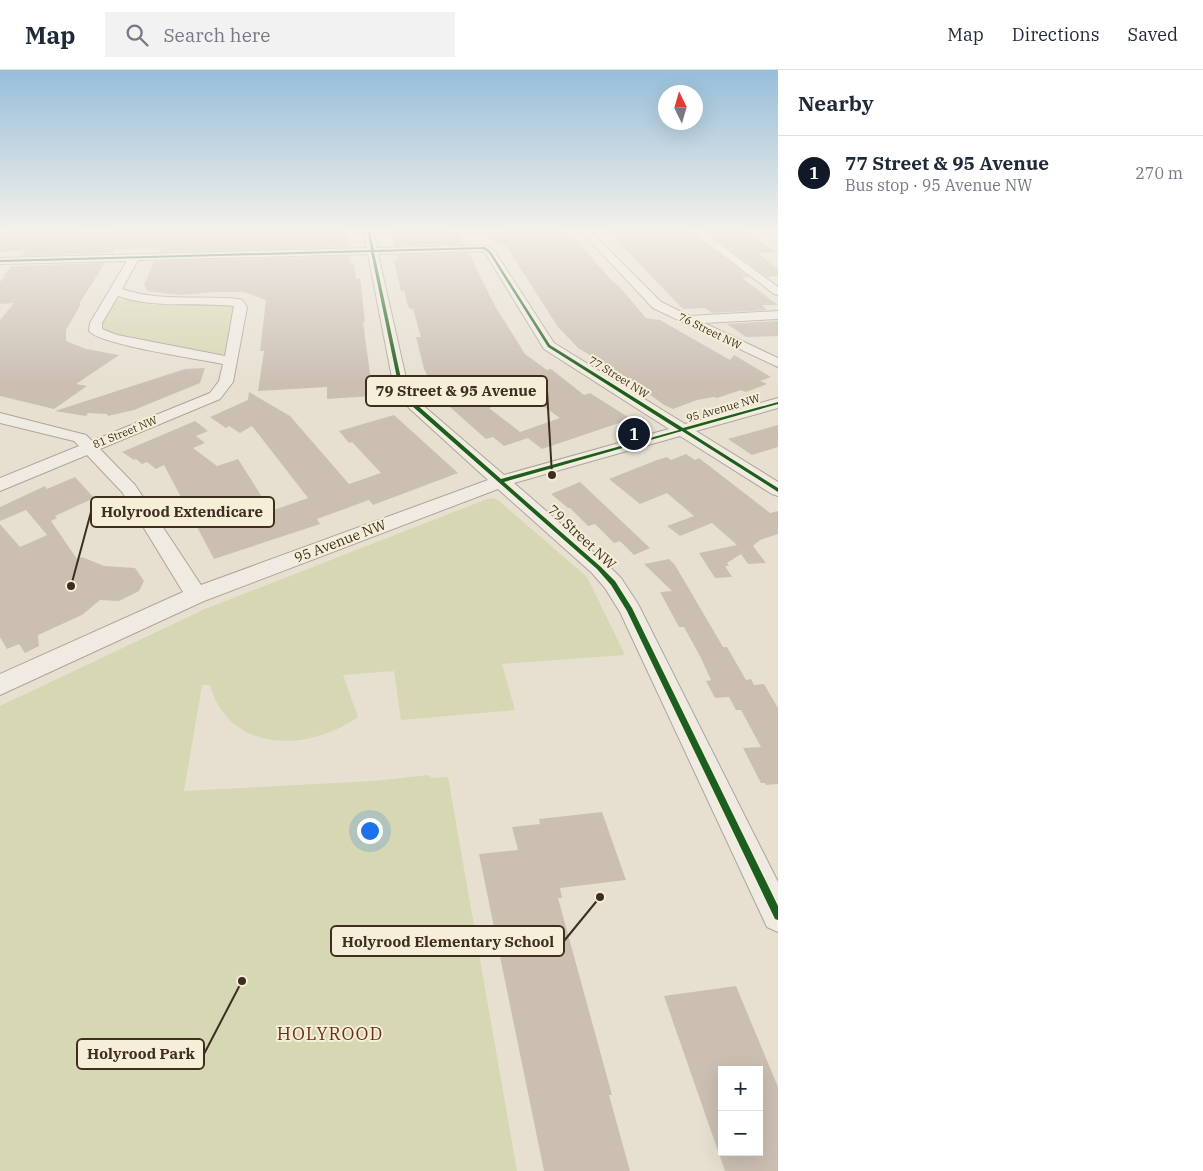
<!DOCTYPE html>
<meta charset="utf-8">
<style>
body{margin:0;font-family:"IBM Plex Serif",serif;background:#f2f2f3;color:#1f2937}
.controls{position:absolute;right:15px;bottom:15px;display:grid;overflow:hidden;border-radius:0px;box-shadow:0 5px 20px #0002}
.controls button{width:45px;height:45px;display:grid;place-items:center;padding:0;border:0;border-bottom:1px solid #e0e1e3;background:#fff;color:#1f2937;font:25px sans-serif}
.compass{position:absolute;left:658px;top:15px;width:45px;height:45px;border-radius:50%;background:#fff;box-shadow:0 5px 20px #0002;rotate:355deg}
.you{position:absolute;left:369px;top:760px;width:18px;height:18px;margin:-12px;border:4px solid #fff;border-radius:50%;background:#1a73e8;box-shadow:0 0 0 8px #1a73e833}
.badge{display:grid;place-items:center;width:32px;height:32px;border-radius:50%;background:#111827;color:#fff;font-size:16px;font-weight:700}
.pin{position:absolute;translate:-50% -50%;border:2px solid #fff;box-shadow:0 1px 5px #0006}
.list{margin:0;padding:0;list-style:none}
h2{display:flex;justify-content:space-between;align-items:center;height:65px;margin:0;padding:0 20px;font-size:21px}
h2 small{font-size:16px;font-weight:400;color:#747a83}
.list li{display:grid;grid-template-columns:32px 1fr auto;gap:15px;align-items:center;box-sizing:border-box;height:75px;padding:0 20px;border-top:1px solid #e0e1e3}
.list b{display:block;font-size:19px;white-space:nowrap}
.list p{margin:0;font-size:16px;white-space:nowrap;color:#747a83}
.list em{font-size:16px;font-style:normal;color:#747a83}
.icon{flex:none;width:28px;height:28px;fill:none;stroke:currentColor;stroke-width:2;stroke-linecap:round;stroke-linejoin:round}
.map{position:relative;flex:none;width:778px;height:1101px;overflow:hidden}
header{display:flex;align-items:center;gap:30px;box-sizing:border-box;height:70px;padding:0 25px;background:#fff;border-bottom:1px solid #e0e1e3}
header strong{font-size:24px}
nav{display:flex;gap:28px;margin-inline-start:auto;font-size:18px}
.search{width:350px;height:45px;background:#f2f2f3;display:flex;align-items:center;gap:12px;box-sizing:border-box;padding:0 18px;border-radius:0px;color:#747a83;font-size:19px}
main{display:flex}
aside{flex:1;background:#fff}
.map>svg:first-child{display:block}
.green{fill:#d6d7b3}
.building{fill:#cbbfb2;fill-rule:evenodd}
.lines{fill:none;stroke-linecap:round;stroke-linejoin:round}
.minor-casing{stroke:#ada599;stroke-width:2}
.minor{fill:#efebe3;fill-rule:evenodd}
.cycleway-casing{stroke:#f7eed8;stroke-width:3}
.cycleway{fill:#1b5e20;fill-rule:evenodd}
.labels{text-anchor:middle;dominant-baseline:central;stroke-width:4;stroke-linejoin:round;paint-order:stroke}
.far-street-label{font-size:11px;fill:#3d2e20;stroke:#f7eed8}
.street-label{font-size:14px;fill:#3d2e20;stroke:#f7eed8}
.near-neighbourhood-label{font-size:18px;letter-spacing:1px;fill:#6b2e1e;stroke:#f7eed8}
.leader{fill:none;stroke:#3d2e20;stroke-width:2}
.callout-dot{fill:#3d2e20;stroke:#f7eed8;stroke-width:2}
.callout{fill:#f7eed8;stroke:#3d2e20;stroke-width:2}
.callout-label{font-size:15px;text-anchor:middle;font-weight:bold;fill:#3d2e20}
</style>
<header>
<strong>Map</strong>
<div class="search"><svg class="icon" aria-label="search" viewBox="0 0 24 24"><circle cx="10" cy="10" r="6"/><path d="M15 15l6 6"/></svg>Search here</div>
<nav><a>Map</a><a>Directions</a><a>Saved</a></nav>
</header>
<main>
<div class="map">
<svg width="778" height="1101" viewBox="0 0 778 1101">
<rect width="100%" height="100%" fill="#e7e0d1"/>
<path class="green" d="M124,229L152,235L230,234L235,237L226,283L214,285L107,264L101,260V253L112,232Z
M494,428L499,431L587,507L625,585L502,594L515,640L401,650L394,601L343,605L358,647C309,682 229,684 210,615H202L184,721L374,711L428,705L432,708L448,707L517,1101H0V636L205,539L487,429Z"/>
<path class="building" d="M8,159H80L77,162L172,159L346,160L348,177L160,182L162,178L126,179H115L112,183L21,186L28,179L0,182V166Z
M390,159H450L453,165H460L464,175L394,176Z
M509,159L518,161L564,160L572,169H575L613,212L618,215L646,248L660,250L730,290L734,285L771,307L760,311L767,314L746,322L741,320L717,328L714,327L697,330L673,339L664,335L626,307L578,278L558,257L506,176L489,168Z
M606,159H687L749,207L742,208L778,235H762L767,240L712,243L705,238L683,239Z
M702,159H741L776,182L758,183L778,200V206L767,207Z
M469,183L495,236L525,284L547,300L551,299L584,325L590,323L631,349L542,379L520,362L560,348L529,326L489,338L528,368L504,376L493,367L486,369L442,330L458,325L457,322L436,323L427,312L430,311L424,299L416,267H421L413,239H410L408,236L404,221H401L394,191L398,189L397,185Z
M349,186L350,193H354L356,209L360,208L365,252H363L373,326L327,329V317L258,321L264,281H260L266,230L244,222H216L180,225L162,223L148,221L144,215L154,191Z
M105,193L79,234H81L66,260V271L86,279L119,285L76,314L87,316L54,339L0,326V250L14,233L0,234V212L5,207H2L12,196Z
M778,251V266L746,267L727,254Z
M205,298L200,313L134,340L108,346L107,344L88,343L86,346L55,341L185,299Z
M249,322L290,346L349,414L381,403L352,372L349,373L339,361L394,345L458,403L373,435L369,430L317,449L320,454L214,489L164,395L156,399L147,392L142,394L136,389L134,390L122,382L195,351L208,361L196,366L205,373L193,378L217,396L238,389L271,441L308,428L252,356L240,363L229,356L226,358L210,347L248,330Z
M778,355V377L752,385L728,369Z
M686,384L695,390L699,388L770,443L778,441V464L760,470L753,476L766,493L748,494L741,484L727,493L729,496H725L732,507L715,508L699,483L737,475L712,453L680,466L667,456L694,446L667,423L640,434L609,409L657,390L667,387L671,390Z
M75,407L94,428L55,446L57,448L51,451L77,489L82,487L104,496L135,498L144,511L139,521L119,531L100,530L82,545L38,565L39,576L25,583L19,574L7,579L0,567V454L20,477L47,465L26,440L0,451V437L45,416L47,419Z
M580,412L650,478L634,485L620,471L614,473L595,454L588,456L570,438H568L551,424Z
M669,489L675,495L723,577H727L746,610L751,609L754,615L764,614L778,638V714L766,715L765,713H761L743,678L761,677L741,640H736L729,627L715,628L706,611L711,610L701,588L684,557H679L660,522L672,521L644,494Z
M602,742L626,810L560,818L562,828H558L612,1025H609L630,1101H544L479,784L518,780L512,757L540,754L539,749Z
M736,916L778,1017V1101H725L664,926ZM722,1000H759V1082H722Z"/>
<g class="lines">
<defs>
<path id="minor" d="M363,159H372L377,178L488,176L495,182L554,273L685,354L778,328V338L696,361L778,412V426L772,424L680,366L514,413L606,493L621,508L638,534L778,812V862L767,857L620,542L605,518L592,503L498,419L204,531L0,625V604L183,522L122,422L87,385L0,421V408L79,376L74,371L0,353V343L86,365L92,371L210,323L219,311L223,294C200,289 100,275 89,261L90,253L127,191L0,194V188L367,178ZM482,181L486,184L544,279L669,359L504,405L419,332L408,317L378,184ZM368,184L394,318L409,338L488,410L201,515L135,415L100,379L220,329L233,312L247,237L242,230L238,229C199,225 160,232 122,219L138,190ZM118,226C156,239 195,232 234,236L225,286L117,265L102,259V253Z
M579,159H588L661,232L690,246L778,241V249L704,253L778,288V297L653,238Z
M689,159H699L778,217V225L774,224Z"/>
</defs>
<use href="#minor" class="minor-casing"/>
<use href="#minor" class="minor"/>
<defs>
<path id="cycleway" d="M367,159H369L374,180L485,177L491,182L550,275L683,358L778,332V334L686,360L778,418V422L682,361L504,412L601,497L615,511L632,538L778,836V850L775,849L627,541L611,515L597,499L412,336L399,318L371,182L0,192V190L371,180ZM483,179L489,183L548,277L679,360L501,409L416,334L403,318L374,182Z"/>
</defs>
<use href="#cycleway" class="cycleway-casing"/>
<use href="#cycleway" class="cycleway"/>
</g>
<linearGradient id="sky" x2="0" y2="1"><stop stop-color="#96bed9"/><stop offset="0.51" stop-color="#f4f1ea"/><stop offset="1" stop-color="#f4f1ea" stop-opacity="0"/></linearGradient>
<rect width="778" height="313" fill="url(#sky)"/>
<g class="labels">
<g class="far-street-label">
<text transform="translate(710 261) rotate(26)">76 Street NW</text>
<text transform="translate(619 307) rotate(32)">77 Street NW</text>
<text transform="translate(723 338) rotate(-16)">95 Avenue NW</text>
<text transform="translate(125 362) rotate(-22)">81 Street NW</text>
</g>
<g class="street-label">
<text transform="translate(582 467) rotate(43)">79 Street NW</text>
<text transform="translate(340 471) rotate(-21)">95 Avenue NW</text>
</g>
<g class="near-neighbourhood-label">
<text x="330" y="963">HOLYROOD</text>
</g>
</g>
<path class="leader" d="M552 405L547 321M71 516L91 442M600 827L564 871M242 911L204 984"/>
<g class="callout-dot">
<circle cx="552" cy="405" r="5"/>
<circle cx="71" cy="516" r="5"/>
<circle cx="600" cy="827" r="5"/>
<circle cx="242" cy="911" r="5"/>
</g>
<g class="callout">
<rect x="366" y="306" width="181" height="30" rx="5"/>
<rect x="91" y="427" width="183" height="30" rx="5"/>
<rect x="331" y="856" width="233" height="30" rx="5"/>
<rect x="77" y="969" width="127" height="30" rx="5"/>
</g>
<g class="callout-label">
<text x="456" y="326">79 Street &amp; 95 Avenue</text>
<text x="182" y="447">Holyrood Extendicare</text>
<text x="448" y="877">Holyrood Elementary School</text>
<text x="141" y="989">Holyrood Park</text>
</g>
</svg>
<div class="controls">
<button>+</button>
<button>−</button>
</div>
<svg class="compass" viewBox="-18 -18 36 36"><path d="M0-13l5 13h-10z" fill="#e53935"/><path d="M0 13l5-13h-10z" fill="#747a83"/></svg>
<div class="you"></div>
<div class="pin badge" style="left:634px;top:364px">1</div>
</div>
<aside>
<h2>Nearby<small></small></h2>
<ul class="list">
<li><span class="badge">1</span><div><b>77 Street &amp; 95 Avenue</b><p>Bus stop · 95 Avenue NW</p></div><em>270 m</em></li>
</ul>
</aside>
</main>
